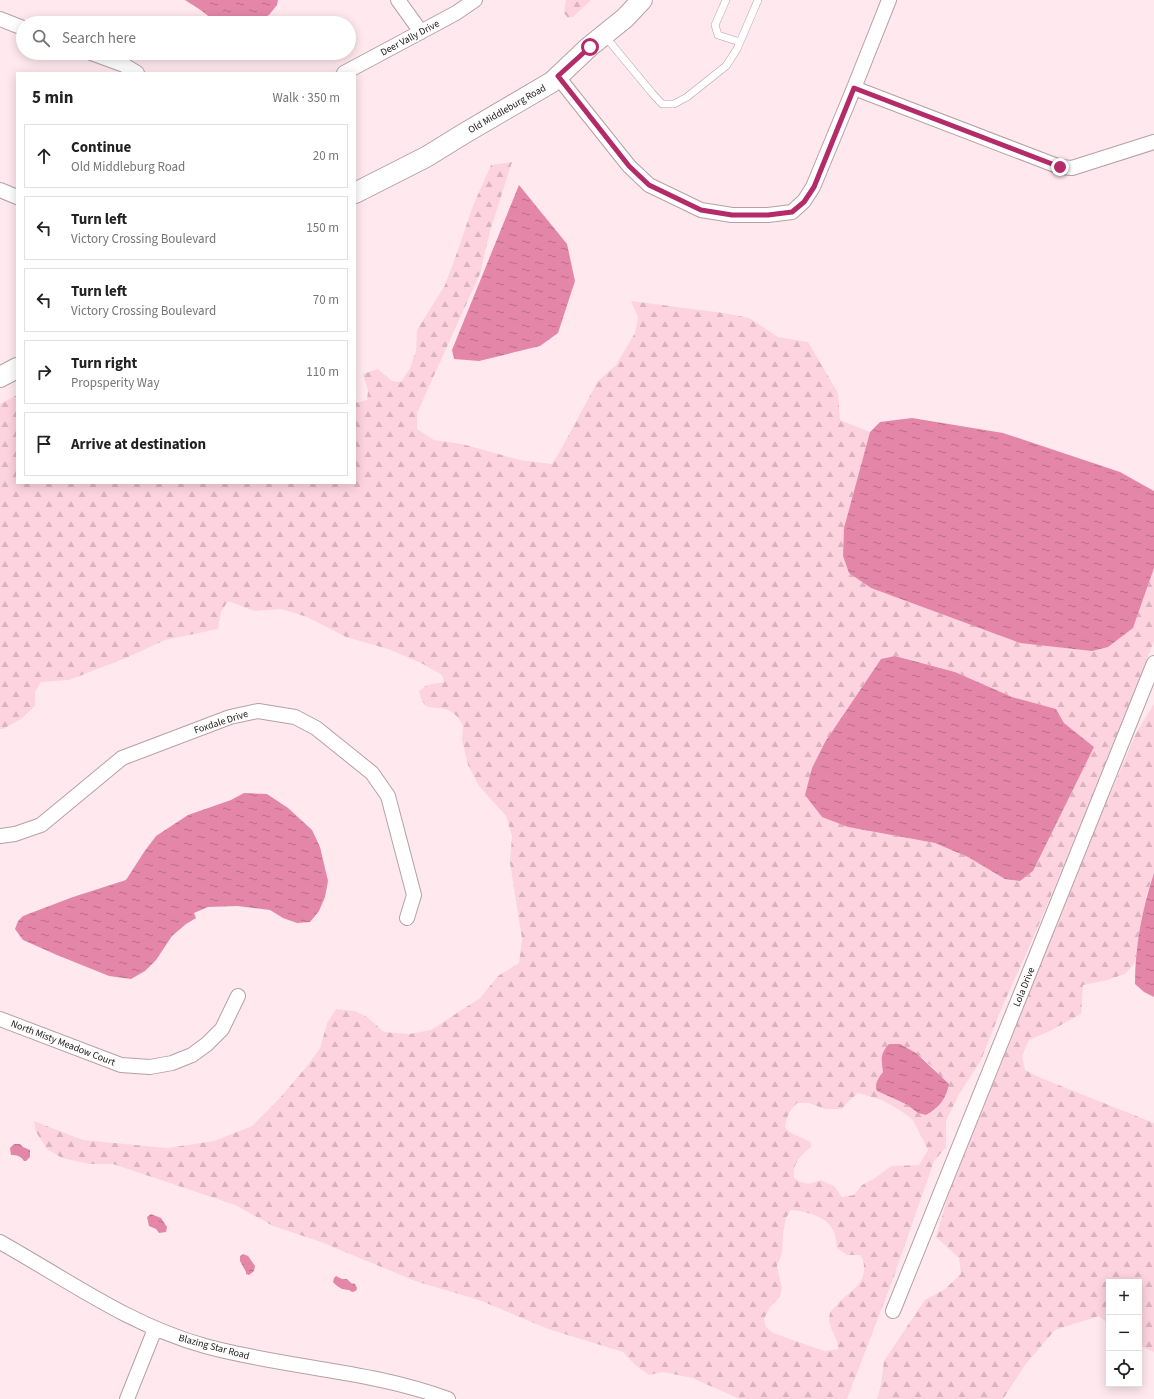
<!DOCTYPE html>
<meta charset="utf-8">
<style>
body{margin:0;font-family:"Source Sans 3",sans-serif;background:#f2f2f2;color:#222}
.controls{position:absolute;right:12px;bottom:12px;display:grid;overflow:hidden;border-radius:0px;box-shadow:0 2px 10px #0003}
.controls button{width:36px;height:36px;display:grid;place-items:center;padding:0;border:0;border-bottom:1px solid #e0e0e0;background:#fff;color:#222;font:20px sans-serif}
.stop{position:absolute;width:12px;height:12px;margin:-9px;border:3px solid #b42b6a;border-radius:50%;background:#fff}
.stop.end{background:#b42b6a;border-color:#fff;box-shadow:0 1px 4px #0008}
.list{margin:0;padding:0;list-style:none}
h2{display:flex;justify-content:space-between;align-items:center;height:52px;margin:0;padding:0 16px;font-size:17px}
h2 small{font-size:13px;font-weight:400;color:#767676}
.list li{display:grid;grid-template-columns:26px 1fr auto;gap:12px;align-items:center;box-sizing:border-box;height:64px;margin:0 8px 8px;padding:0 8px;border:1px solid #e0e0e0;border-radius:0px}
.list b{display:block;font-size:15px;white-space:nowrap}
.list p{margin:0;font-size:13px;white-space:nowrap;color:#767676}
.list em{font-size:13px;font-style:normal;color:#767676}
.icon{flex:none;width:22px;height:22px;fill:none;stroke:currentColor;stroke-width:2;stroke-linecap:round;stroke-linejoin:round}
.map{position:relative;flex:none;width:1154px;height:1399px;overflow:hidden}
.search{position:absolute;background:#fff;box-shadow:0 2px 10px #0003;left:16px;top:16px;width:340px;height:44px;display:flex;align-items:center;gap:10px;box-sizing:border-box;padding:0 14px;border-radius:22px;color:#767676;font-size:15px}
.panel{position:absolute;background:#fff;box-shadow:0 2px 10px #0003;left:16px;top:72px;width:340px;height:412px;border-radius:0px}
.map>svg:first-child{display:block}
.forest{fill:url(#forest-firs);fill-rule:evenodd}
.water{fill:url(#water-ripples)}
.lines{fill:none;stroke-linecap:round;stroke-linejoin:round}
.service-casing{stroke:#b5a0a6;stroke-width:8}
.minor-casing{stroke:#b5a0a6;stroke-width:16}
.secondary-casing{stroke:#b5a0a6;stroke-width:22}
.service{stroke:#fff;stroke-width:7}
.minor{stroke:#fff;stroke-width:14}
.secondary{stroke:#fff;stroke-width:20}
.route{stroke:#b42b6a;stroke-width:5}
.labels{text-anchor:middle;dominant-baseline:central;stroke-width:3.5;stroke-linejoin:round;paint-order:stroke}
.street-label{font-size:10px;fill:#1c1517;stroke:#fdfdfd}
</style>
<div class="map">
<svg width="1154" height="1399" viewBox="0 0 1154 1399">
<defs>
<pattern id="forest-firs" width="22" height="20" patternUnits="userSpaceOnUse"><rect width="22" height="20" fill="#fed3e0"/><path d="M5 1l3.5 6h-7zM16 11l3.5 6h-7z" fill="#d9b4bf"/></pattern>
<pattern id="water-ripples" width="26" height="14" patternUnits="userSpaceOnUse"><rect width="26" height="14" fill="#e486a7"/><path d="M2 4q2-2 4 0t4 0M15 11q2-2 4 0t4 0" fill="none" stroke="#b86c87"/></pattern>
</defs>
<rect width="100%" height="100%" fill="#ffe9ef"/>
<path class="forest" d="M566,0H591L573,17L568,18L564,13Z
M512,162L490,231L480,274L417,413V429L434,440L462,444L520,460L552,464L560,451L598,381L616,365L635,333L638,317L631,301L724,313L749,318L778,337L808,342L838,393L840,420L870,432L844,528L843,556L871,588L1020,643L1133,628L1154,568V641L1108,759L1034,936L1000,1012L981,1060L958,1096L946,1121V1147L934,1161L893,1279L847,1399H740L692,1378L663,1372L649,1375L635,1365L623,1352L548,1329L479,1300L415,1281L321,1242L273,1226L235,1205L113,1164H89L62,1158L47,1149L36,1132L34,1121L83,1140L167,1148L214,1141L252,1126L279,1099L307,1066L320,1048L327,1023L336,1009L355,1011L367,1017L384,1032L409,1034L431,1030L480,998L498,976L519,963L522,939L510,863L512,836L506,816L479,786L468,765L462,740L463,725C460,721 457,715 453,713C436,701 425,718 419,691L427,685L444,682L442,675L423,664L388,649L346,637L307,617L281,609L254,611L228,601L221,612L218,629L165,640L126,658L69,680L41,682L35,692V706L21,719L3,729H0V404L17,395V483H355V403L367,400L368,391L363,374L378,369L392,381L401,382L410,368L416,351L417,330L445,285L459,247L472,208L491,165ZM896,656L955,672L1012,697L1056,709L1064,723L1094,747L1033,871L1020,881L1005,879L968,857L935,843L848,827L812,768L825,742L881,659ZM900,1044L916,1053L935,1069L946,1095L936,1109L926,1115L918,1113L906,1104L877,1091L878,1080L883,1072L881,1061ZM858,1093L882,1100L901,1111L913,1120L928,1150L919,1165L891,1166L875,1178L862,1185L854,1195L842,1197L834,1186L821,1180C808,1185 806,1185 794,1178C792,1164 800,1156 811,1147V1142L789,1132L785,1127C787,1116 789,1111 797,1103H809L825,1109H842L849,1101ZM791,1210C806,1212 825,1215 833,1230C836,1235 836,1243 837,1248L847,1255H860C864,1260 864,1263 864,1270C863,1287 846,1293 836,1306C834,1308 831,1310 830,1313C826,1329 839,1336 838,1349L825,1351L807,1345L773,1333L766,1327L764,1319L770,1307L780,1297L782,1288L777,1266L782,1253L783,1234L786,1218Z
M1154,704V873L1146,896L1135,963L1125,974L1104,981L1083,985L1081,1014L1050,1031L1029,1040L1022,1056L1025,1070L1041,1078L1154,1123V1352L1139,1345V1282H1109V1324L1099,1316L1055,1330L1025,1365L1003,1399H877L881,1384L884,1361L912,1319L925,1300L945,1289L961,1274L959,1258L936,1237L960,1154L1034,973L1136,733Z"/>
<path class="water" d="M185,0H278L277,5L269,15L255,23H217L202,11Z
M519,185L567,244L575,281L558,333L540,346L479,361L454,359L452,350Z
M912,418L1003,433L1120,472L1154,491V568L1133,628L1108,647L1092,651L1020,643L871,588L849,573L843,556L844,528L870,432L880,422Z
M895,656L955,672L1012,697L1056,709L1064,723L1094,747L1033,871L1020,881L1005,879L968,857L935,843L848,827L822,817L805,795L812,768L825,742L881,659Z
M244,793L267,794L288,808L312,830L320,847L328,881L325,897L319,911L310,922L297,923L283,918L270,910L237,906L208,907L194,913L196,918L186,924L172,936L156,960L145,971L131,979L109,976L57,955L23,940L15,929L18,921L23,916L73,897L126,880L144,852L156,836L188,815L231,800Z
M1154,873V997L1144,992L1135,984C1135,947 1142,909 1154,873Z
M889,1044H900L916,1053L949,1084C946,1099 939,1108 926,1115L918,1113L906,1104L877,1091C874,1084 879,1077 883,1072C881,1059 880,1054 889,1044Z
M14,1144H20L23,1147L30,1150V1157L26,1161H24C21,1156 17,1155 11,1155L10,1148Z
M151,1214L161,1218L167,1227L166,1232L159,1233L156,1229L149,1226L147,1217Z
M243,1254L248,1256L255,1266L254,1271L249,1275L246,1274V1272L240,1261V1256Z
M336,1276L342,1279H347L351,1283L355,1284L357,1288L356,1291L352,1292L349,1290L342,1289C339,1287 335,1285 333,1282L334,1278Z"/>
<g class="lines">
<defs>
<path id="service" d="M726,0L715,25L718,35L740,42
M604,35L652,93L662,104H674L687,97L726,66L737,49L758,0"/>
<path id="minor" d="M398,0L421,32
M0,19L23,28
M91,53L124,65L137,73
M344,73L456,13L475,0
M558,77L629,166L649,185L701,210L732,215H768L792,212L804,201L813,187L854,88L889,0
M854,88L1060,167L1072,168L1154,142
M0,190L17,197
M0,836L15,834L41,825L122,758L230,717L258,711L295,717L316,728L372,773L388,796L414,895L407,918
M0,1019L121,1065L150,1067L172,1063L192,1055L207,1044L222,1029L238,996
M0,1242C68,1280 129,1325 205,1346C285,1368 370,1370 448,1399
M893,1311L1154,663
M127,1399L155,1329"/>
<path id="secondary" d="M355,193L426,157L465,133L552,82L589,47L625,18L642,0
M0,377L17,368"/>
</defs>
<use href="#service" class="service-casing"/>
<use href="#minor" class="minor-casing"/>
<use href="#secondary" class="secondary-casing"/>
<use href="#service" class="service"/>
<use href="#minor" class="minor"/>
<use href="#secondary" class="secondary"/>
</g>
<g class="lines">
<path class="route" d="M590,47L558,76L629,166L649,185L701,210L732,215H768L792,212L804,202L814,187L854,88L1060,167"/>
</g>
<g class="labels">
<g class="street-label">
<text transform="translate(410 38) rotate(-28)">Deer Vally Drive</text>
<text transform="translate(507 109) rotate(-30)">Old Middleburg Road</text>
<text transform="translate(221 722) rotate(-18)">Foxdale Drive</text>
<text transform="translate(1024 987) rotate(-68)">Lola Drive</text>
<text transform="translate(63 1043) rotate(21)">North Misty Meadow Court</text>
<text transform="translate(214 1347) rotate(15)">Blazing Star Road</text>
</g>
</g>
</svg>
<div class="controls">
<button>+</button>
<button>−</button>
<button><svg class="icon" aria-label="locate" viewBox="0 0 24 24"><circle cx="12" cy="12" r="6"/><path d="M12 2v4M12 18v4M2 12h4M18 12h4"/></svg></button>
</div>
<div class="stop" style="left:590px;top:47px"></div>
<div class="stop end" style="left:1060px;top:167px"></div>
<div class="search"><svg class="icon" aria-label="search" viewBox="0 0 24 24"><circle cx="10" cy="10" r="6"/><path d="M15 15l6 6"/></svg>Search here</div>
<section class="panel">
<h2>5 min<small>Walk · 350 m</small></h2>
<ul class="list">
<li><svg class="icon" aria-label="ahead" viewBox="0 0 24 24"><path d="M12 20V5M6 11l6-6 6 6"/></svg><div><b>Continue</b><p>Old Middleburg Road</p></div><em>20 m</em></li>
<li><svg class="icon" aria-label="left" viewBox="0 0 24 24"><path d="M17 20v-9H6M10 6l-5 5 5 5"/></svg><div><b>Turn left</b><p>Victory Crossing Boulevard</p></div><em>150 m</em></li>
<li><svg class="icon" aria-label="left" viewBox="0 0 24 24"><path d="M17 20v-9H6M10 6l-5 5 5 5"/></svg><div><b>Turn left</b><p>Victory Crossing Boulevard</p></div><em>70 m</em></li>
<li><svg class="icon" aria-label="right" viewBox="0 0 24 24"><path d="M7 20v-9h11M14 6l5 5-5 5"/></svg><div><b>Turn right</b><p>Propsperity Way</p></div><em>110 m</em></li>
<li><svg class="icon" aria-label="arrive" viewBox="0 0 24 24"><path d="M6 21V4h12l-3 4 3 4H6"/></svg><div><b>Arrive at destination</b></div></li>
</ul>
</section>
</div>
